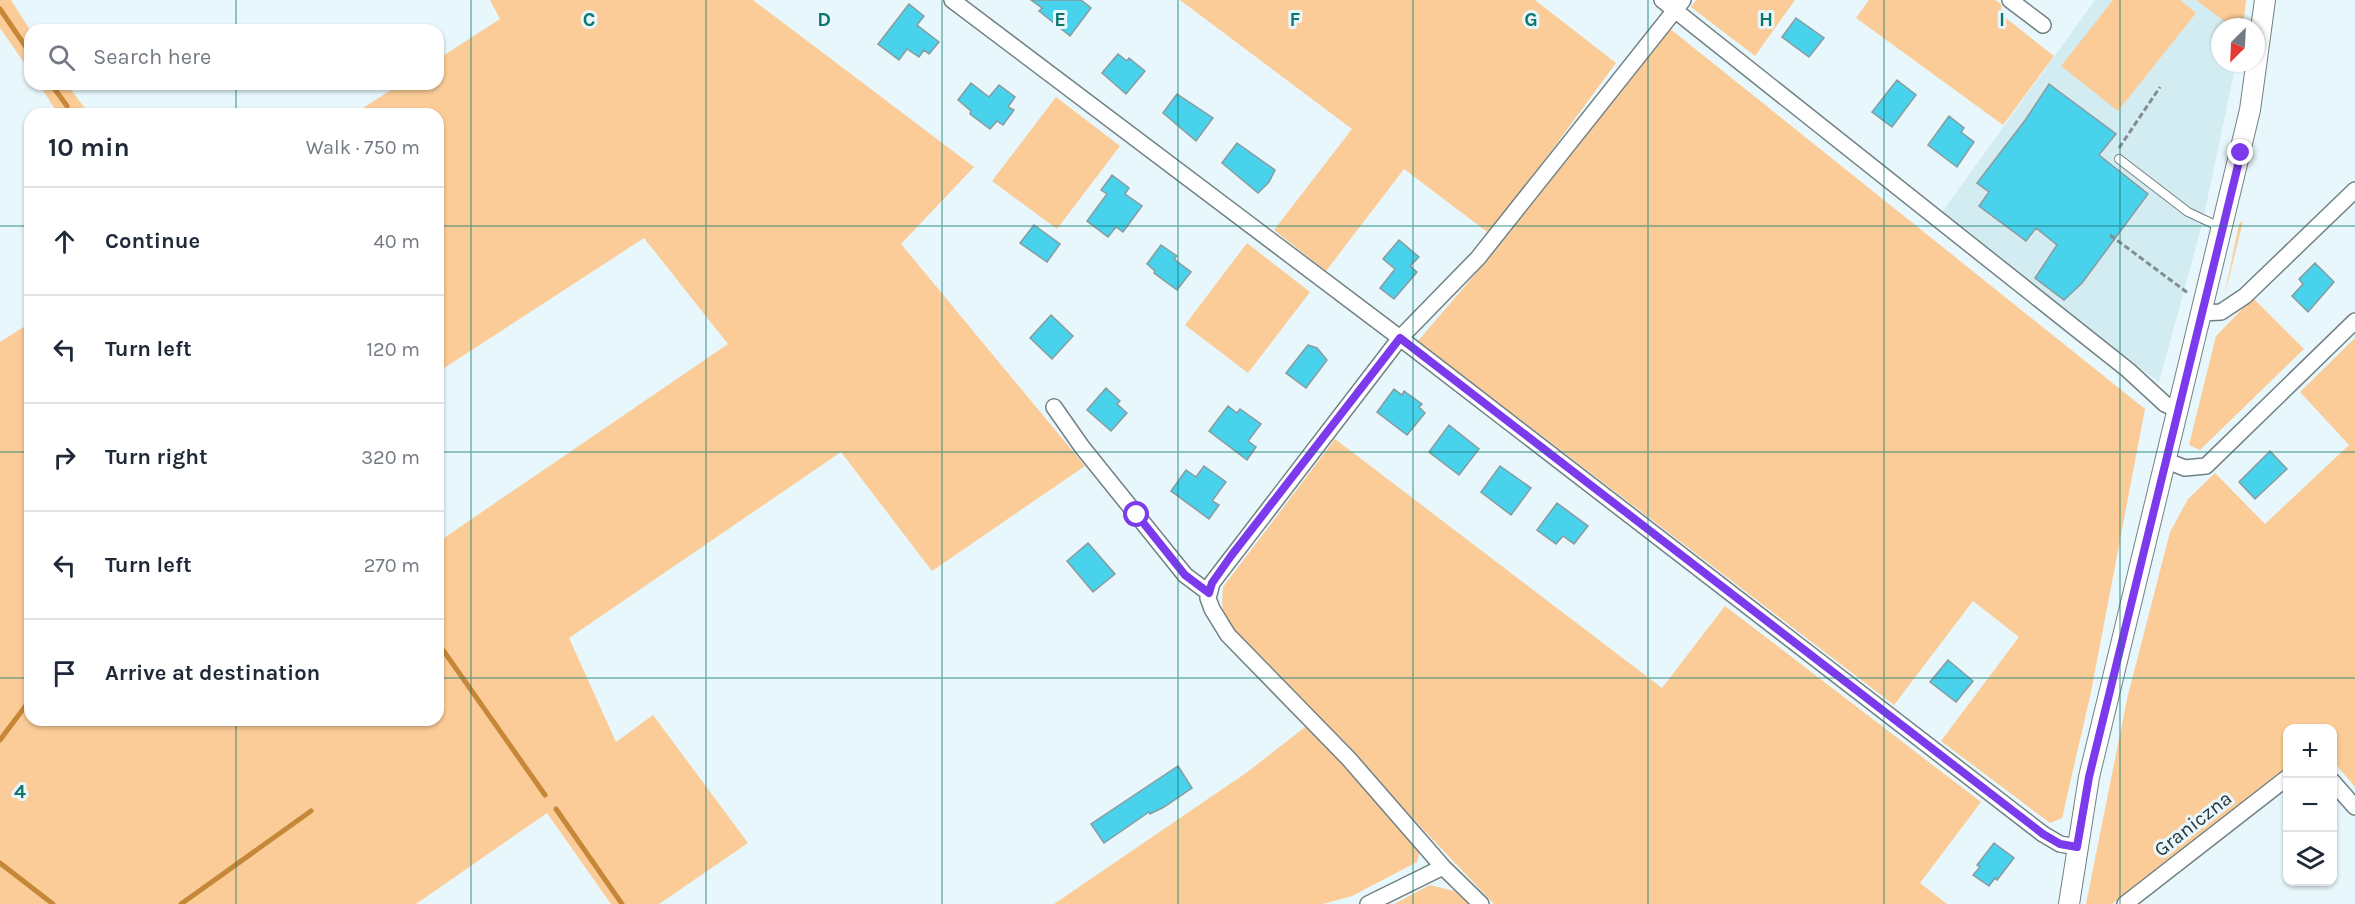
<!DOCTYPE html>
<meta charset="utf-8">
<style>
body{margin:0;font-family:Karla,sans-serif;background:#f6f6f7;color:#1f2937}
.controls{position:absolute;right:18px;bottom:18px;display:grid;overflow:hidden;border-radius:12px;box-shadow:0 2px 4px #0004}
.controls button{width:54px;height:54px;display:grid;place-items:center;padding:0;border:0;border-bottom:2px solid #e0e1e3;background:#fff;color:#1f2937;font:30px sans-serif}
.compass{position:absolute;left:2211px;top:18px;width:54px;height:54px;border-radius:50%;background:#fff;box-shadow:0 2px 4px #0004;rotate:204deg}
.stop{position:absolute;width:18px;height:18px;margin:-14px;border:4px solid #7c3aed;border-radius:50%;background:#fff}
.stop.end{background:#7c3aed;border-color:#fff;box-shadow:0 2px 6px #0008}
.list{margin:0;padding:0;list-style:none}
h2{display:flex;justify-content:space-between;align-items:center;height:78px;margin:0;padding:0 24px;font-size:26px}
h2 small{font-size:20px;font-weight:400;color:#747a83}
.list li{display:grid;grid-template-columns:39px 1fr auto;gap:18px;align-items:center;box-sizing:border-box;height:108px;padding:0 24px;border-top:2px solid #e0e1e3}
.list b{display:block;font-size:22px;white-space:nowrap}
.list em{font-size:20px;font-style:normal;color:#747a83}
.icon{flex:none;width:33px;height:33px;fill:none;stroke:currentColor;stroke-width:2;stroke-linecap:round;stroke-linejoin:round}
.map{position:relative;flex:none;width:2355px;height:904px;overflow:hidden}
.search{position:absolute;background:#fff;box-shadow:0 2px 4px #0004;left:24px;top:24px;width:420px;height:66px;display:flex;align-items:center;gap:15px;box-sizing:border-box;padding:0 21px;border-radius:18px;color:#747a83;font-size:22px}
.panel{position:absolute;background:#fff;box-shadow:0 2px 4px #0004;left:24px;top:108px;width:420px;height:618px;border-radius:18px}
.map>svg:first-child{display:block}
.built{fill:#d3ecf2}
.green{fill:#fbcc97}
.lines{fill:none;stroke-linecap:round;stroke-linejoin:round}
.stream{stroke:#c68838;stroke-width:5}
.building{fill:#49d2ec;stroke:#8b9a9d;stroke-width:1.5}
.service-casing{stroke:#728184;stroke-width:10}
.minor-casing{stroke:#728184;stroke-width:18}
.tertiary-casing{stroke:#728184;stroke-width:22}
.path{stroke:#838e90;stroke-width:3;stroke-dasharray:6 3;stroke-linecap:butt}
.service{stroke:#fff;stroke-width:8}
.minor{stroke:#fff;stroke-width:15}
.tertiary{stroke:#fff;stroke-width:20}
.route{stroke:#7c3aed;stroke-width:8}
.grid{fill:none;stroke:#0f766e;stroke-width:1.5;stroke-opacity:0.55}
.labels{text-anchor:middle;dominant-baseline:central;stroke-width:6;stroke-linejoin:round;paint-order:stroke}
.street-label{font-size:20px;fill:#2d3435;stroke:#e7f7fb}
.grid-label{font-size:20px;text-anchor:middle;font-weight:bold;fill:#0f766e;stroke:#e7f7fb;stroke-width:6;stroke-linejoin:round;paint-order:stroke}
</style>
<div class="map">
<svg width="2355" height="904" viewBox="0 0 2355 904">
<rect width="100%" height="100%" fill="#e7f7fb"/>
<path class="built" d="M2095,0H2196L2232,27H2220V63H2236L2202,225L2159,382L1940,215Z"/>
<path class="green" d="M0,0H11L30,30V71L0,28Z
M490,0H753L974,167L901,244L1085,466L932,571L841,452L569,638L616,742L653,715L748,843L659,904H611L547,813L416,904H0V342L30,323V720H438V542L728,344L644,238L438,372V114H354L400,84H438V59L500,19Z
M1180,0H1535L1616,63L1490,234L1404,169L1326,271L1274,230L1352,129Z
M1696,0H1795L1755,56L1691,7Z
M1869,0H1995L2001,4L2002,15L2054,56L2003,125L1856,18Z
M2113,0H2180L2196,13L2118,111L2061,66Z
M2196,0H2246L2243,27H2232Z
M1669,28L2145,409L2091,692L2062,818L2050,823L1941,741L2019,637L1973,601L1894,705L1418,341L1495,251Z
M39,84H67L89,114H58Z
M1056,97L1120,146L1057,229L992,181Z
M2243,221L2225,294L2224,298L2239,224Z
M1247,243L1310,292L1248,373L1185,325Z
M2253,298L2304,349L2200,450L2189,445L2216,336Z
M2355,338V787L2333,761L2332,728H2288L2287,771L2112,904H2086L2127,699L2170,532L2188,499L2215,473L2265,524L2349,445L2300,392Z
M1335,439L1662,688L1725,606L1981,802L1920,883L1947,904H1494L1226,622L1222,604L1223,587Z
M1309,724L1421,847L1417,862L1352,896L1323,904H1054L1246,773Z
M1430,885L1454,891L1469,904H1394Z"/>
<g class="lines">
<path class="stream" d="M0,9L30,53
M51,84L67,106
M438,643L545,795
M0,740L30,700
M556,809L622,904
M0,863L53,904
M181,904L311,811"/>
</g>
<path class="building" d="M1031,0H1081L1091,8L1070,36L1039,11L1042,8Z
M909,4L924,16L917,25L939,42L929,54L924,50L919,57L907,49L899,60L878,44Z
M1796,18L1824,38L1809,57L1782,37Z
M1118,54L1127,61L1129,58L1145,71L1126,94L1102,73Z
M1897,80L1916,95L1892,127L1872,112Z
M971,83L989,97L999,85L1015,97L1008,107L1014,110L1003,125L997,121L990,129L970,114L971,111L958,100Z
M2049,84L2116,134L2099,155L2148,194L2082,283L2064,300L2035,278L2057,245L2036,228L2026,241L1979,206L1989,192L1977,183L2026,119Z
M1177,94L1213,118L1196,141L1163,113Z
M1949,116L1964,128L1961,132L1974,142L1957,167L1928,145Z
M1237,143L1275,170L1269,182L1258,193L1222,163Z
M1112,175L1129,188L1125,194L1142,206L1123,232L1116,227L1108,237L1087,221L1107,194L1101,190Z
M1034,225L1060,244L1047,262L1020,243Z
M1399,240L1419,257L1410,266L1417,272L1394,299L1380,288L1395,269L1383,259Z
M1161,245L1177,256L1174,259L1191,272L1177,290L1154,273L1155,271L1147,264Z
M2315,263L2334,282L2308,312L2292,296L2303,284L2299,279Z
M1051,315L1073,336L1052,359L1030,338Z
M1308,345L1317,348L1327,360L1306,388L1286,373Z
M1106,388L1120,401L1117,404L1127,413L1111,431L1087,410Z
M1394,389L1402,395L1404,391L1422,404L1419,407L1425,413L1407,435L1377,412Z
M1228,406L1237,413L1240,409L1261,424L1248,441L1256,447L1247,460L1209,431Z
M1449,425L1479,449L1459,475L1429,452Z
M2270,451L2287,469L2255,499L2239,482Z
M1204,466L1226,482L1212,501L1219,505L1209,519L1171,491L1186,470L1196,477Z
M1500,466L1531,488L1511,515L1481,492Z
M1557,503L1588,526L1574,544L1563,536L1556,544L1537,530Z
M1088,543L1115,574L1093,592L1067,561Z
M1948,660L1973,681L1956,702L1930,682Z
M1178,766L1192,788L1164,807L1150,814L1149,812L1104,843L1091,824Z
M1994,843L2014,858L1997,880L1995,878L1989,886L1973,875L1980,867L1977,865Z"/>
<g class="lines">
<defs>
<path id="service" d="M2119,159L2188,212L2222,228"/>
<path id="minor" d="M952,0L1400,338L2043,834L2060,844L2077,847
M1662,0L2128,370L2165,404L2178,410
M2010,0L2043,25
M2202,313L2221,312L2245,296L2355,190
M1054,407L1082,447L1185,575L1209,593
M2167,461L2185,468L2206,466L2355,321
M2332,781L2355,807
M1443,867L1349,759L1228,635L1212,609L1208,598L1212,583L1400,338L1478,258L1683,0
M1368,904L1443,867L1481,904
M2125,904L2288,777"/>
<path id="tertiary" d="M2069,904L2089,777L2250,110L2265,0"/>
</defs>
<use href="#service" class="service-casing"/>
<use href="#minor" class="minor-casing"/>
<use href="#tertiary" class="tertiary-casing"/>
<path class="path" d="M2119,148L2160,87
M2110,235L2188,293"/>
<use href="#service" class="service"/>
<use href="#minor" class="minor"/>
<use href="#tertiary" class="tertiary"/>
</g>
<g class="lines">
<path class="route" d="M1137,515L1185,575L1209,593L1212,583L1231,556L1400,338L2043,834L2060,844L2077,847L2089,777L2241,153"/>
</g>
<path class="grid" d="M236,0V30M471,0V904M706,0V904M942,0V904M1178,0V904M1413,0V904M1648,0V904M1884,0V904M2120,0V904M236,84V114M0,226H30M438,226H2355M0,452H30M438,452H2355M0,678H30M438,678H2355M236,720V904"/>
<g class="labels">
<g class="street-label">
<text transform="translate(2193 824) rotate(-38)">Graniczna</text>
</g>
</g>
<g class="grid-label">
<text x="589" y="26">C</text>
<text x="824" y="26">D</text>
<text x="1060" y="26">E</text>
<text x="1295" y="26">F</text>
<text x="1531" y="26">G</text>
<text x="1766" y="26">H</text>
<text x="2002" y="26">I</text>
<text x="20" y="798">4</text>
</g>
</svg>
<div class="controls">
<button>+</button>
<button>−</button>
<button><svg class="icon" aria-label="layers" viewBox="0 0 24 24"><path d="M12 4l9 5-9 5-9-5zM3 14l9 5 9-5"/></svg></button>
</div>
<svg class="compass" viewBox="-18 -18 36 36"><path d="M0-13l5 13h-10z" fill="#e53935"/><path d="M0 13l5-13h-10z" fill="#747a83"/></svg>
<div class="stop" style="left:1137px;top:515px"></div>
<div class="stop end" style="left:2241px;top:153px"></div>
<div class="search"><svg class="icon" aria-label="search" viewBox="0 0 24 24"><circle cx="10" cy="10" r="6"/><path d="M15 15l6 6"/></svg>Search here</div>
<section class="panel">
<h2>10 min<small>Walk · 750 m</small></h2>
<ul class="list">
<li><svg class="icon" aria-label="ahead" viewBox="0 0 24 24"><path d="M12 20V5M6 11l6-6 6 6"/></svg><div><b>Continue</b></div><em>40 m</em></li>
<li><svg class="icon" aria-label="left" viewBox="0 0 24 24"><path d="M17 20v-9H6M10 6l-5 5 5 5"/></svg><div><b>Turn left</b></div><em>120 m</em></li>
<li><svg class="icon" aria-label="right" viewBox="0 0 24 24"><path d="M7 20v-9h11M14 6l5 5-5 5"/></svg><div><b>Turn right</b></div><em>320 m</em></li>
<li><svg class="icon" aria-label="left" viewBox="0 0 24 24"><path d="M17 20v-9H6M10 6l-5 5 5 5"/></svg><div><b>Turn left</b></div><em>270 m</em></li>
<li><svg class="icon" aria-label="arrive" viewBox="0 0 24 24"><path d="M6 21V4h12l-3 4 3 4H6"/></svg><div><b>Arrive at destination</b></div></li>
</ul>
</section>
</div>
